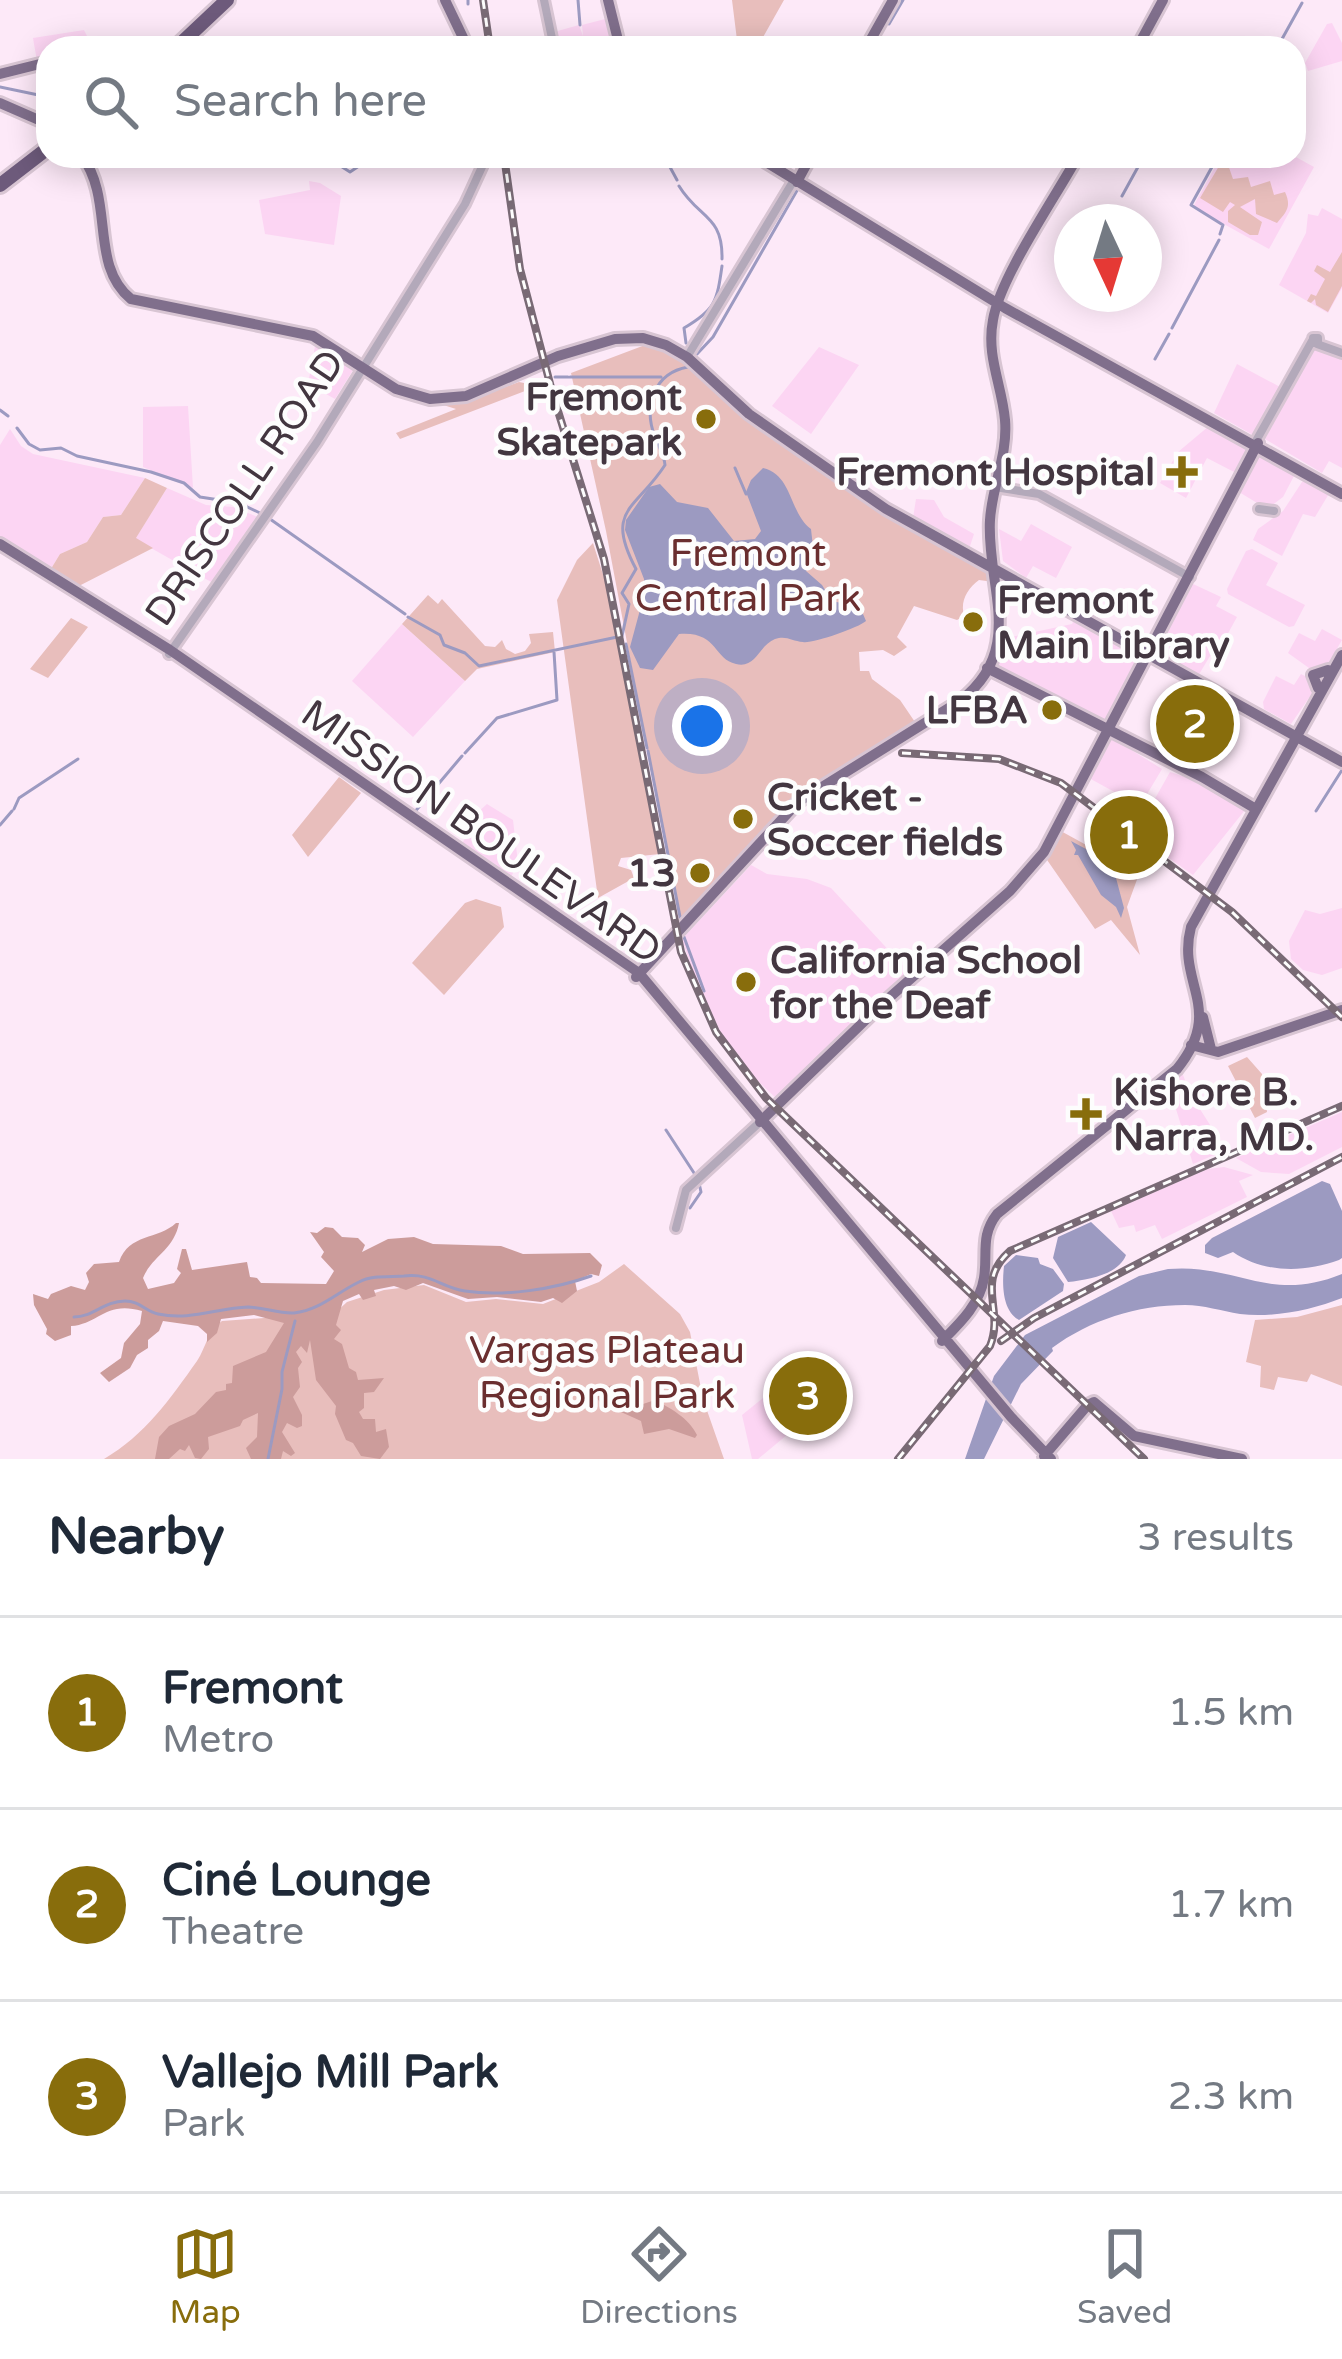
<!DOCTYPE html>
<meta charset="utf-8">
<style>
body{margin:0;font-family:"Varela Round",sans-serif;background:#f6f6f7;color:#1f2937}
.compass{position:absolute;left:1054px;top:204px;width:108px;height:108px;border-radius:50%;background:#fff;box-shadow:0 6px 30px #0003;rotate:176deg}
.you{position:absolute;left:702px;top:726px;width:42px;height:42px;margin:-30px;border:9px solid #fff;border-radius:50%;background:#1a73e8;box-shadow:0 0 0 18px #1a73e833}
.badge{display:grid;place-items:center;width:78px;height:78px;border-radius:50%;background:#886d0c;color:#fff;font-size:39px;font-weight:700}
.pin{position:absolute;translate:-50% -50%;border:6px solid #fff;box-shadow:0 3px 12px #0006}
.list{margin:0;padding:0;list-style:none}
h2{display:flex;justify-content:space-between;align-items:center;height:156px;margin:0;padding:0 48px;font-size:51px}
h2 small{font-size:39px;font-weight:400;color:#747a83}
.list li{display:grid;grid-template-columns:78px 1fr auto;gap:36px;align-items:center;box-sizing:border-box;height:192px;padding:0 48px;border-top:3px solid #e0e1e3}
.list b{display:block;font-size:45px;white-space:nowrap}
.list p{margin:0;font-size:39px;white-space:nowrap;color:#747a83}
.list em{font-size:39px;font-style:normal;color:#747a83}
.icon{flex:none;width:66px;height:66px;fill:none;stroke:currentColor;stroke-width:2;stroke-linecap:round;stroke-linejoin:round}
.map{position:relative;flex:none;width:1342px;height:1459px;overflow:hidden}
.search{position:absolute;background:#fff;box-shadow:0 6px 30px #0003;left:36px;right:36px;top:36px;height:132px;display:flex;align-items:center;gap:30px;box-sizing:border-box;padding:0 42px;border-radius:36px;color:#747a83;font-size:45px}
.sheet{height:732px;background:#fff}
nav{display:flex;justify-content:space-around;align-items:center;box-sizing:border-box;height:168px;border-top:3px solid #e0e1e3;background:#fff;font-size:33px;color:#747a83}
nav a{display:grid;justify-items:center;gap:6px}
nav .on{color:#886d0c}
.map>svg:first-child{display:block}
.built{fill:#fcd5f3}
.green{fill:#e8bebc}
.forest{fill:#cc9c9b}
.water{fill:#9c9ac1}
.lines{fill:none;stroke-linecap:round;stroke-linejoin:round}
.stream{stroke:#9c9ac1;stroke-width:3}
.minor-casing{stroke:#d8c5d3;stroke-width:14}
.major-casing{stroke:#d8c5d3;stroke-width:16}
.highway-casing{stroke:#d8c5d3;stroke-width:20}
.minor{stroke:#b3a9ba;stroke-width:8}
.major{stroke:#806f8c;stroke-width:10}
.highway{stroke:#6d5a7b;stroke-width:14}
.rail-casing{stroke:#796a75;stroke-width:8}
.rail{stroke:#fdfdfd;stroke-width:3;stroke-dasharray:9;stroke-linecap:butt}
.major-bridge-casing{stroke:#d8c5d3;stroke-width:16;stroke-linecap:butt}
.major-bridge{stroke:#806f8c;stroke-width:10}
.poi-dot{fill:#886d0c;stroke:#fdfdfd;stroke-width:4.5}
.labels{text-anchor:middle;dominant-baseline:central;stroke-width:9;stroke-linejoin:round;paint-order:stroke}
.poi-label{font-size:39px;font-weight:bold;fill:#433640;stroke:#fdfdfd;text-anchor:end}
.street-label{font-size:39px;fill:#433640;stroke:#fdfdfd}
.park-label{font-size:39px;fill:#6a2e2f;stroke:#fdfdfd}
</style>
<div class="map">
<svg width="1342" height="1459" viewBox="0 0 1342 1459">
<rect width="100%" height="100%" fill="#fde9f8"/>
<path class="built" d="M609,18L616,48H557L554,32L579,25L583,36L582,25Z
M1332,23L1342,43V61L1308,71L1305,63L1327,24Z
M84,30L93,48H48V59L37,61L33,38Z
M1221,156H1294L1314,167L1269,249L1193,207Z
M309,181L320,183L341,196L334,245L265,234L259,200L310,190Z
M1322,208L1342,219V288L1328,313L1279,285L1306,233L1308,214L1318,216Z
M316,341L355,367L335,399L308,384Z
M1322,346L1342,357V468L1329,461L1322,473L1265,439L1313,349Z
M819,347L859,365L811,434L772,406Z
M1237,364L1282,388L1253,435L1214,413Z
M188,406L193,488L143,467V407Z
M1209,426L1247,447L1236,473L1207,458L1186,498L1160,483L1178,452Z
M10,429L21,446L33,454L145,478L121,515L103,517L87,542L60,554L49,572L0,542V445Z
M1258,453L1295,474L1283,497L1267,509L1239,492Z
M1309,479L1330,492L1315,517L1303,514L1282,556L1253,540L1258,529L1283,511L1302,482Z
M167,488L206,505L233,507L258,517L213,583L135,539Z
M916,499L934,500L944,517L974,534L969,549L913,518Z
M1031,524L1072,547L1056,578L1033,566L1026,578L1003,561L999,529L1021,541Z
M1252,549L1278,563L1266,585L1305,605L1294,626L1289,627L1228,594L1227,589L1246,551Z
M1191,583L1221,597L1216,606L1237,617L1215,657L1210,656L1198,676L1154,652Z
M1075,618L1140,657L1106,724L997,670L1006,642L1011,637L1072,624Z
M402,624L465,681L413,737L352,681Z
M1322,629L1342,640L1324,671L1316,673L1288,653L1299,633L1315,641Z
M1301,674L1313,680L1315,689L1291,724L1264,709L1263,702L1276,676L1294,685Z
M1112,738L1162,769L1140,806L1089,778Z
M1170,772L1186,777L1245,810L1193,875L1163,854L1167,848L1157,830L1150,826L1148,811Z
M487,804L513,820L518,863L509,881L460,848L465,838L451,825L462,807L469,813L478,812Z
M751,865L767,874L807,879L831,888L908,971L777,1099L747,1071L722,1035L705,1004V995L701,996L682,939Z
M1342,908V968L1322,975L1303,970L1291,959L1289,941L1305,910L1320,914Z
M1181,1070L1191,1095L1226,1150L1193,1164L1167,1080Z
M1342,1112V1147L1289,1174L1261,1172L1236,1158Z
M1224,1167L1253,1175L1239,1181L1247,1197L1162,1239L1155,1225L1136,1232L1134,1225L1119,1228L1111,1211L1208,1169Z
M779,1385L794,1429L758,1459H752L742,1415Z"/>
<path class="green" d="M732,0H784L757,48H738Z
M1225,156L1233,179L1248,177L1251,187L1270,181L1274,195L1285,192C1292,207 1286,212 1277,223L1256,214L1255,199L1240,207L1262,222L1258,235H1250L1228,222V211L1235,205L1230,202L1223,212L1200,198Z
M1342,252V286L1328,312L1316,305L1315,299L1311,303L1307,301L1311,294L1316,296L1325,279L1314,271L1317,265L1330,272Z
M653,342L672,350L742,412L984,569L994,582L979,580C967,589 960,601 964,616L957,620L914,606L897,637L907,647L894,656L883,650L859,652L860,671H869L872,679L900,700L917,725L805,795L680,924L606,531L571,373Z
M519,382L524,383L525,391L400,439L396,433L456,409L437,403L470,400Z
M145,478L167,488L136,538L153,548L75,588L49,572L60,554L87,542L103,517L121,515Z
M593,543L606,584L660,854L621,858L618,866L631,870L634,878L598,898L557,600L577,560Z
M428,595L438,604L442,599L485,646L495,647L502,640L506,649L515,654L525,651L531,643L529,634L553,632L555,652L477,669L465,681L402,624Z
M71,618L88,627L48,678L30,669Z
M339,777L361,793L308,857L292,835Z
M1059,830L1139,874L1127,907L1140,955L1111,920L1095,929L1045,857Z
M476,899L501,907L504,927L444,995L412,963L465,903Z
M1247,1057L1262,1074L1267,1112L1255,1118L1228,1066Z
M624,1264L680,1314L690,1332L703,1399L724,1459H104C145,1435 170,1399 197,1361C207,1346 207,1331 222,1321L335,1313L347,1302L384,1290L424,1285L466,1302L496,1299L543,1304L599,1282Z
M1342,1305V1386L1311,1374L1307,1382L1278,1377L1274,1390L1260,1387L1261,1366L1246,1362L1255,1320L1297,1317Z
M810,1359L843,1411L833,1418L824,1407L794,1429L779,1385Z"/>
<path class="forest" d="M176,1223H179C174,1250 152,1256 143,1278L148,1289L174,1283L181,1273L177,1269L182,1249H186L192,1270L247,1262L250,1277L257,1278L261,1283L326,1284L334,1271L321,1257L324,1252L310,1232L317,1233L325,1227L333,1228L342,1237L358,1238L365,1245L362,1252L388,1239L414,1237L433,1244L501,1246L523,1254L590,1253L602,1265L599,1276L591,1274L575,1281L577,1291L562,1303L553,1298L541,1302L497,1297L468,1299L423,1283L406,1290L394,1286L374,1290L376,1296L363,1300L359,1294L343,1301L336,1325L341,1330L334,1339L342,1344L349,1368L356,1372L358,1380L384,1378L374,1392L364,1393V1408L359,1412L363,1419H375L376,1432L386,1429L389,1447L380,1459L361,1456L353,1443L346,1440L335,1414L336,1406L316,1380L310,1340L307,1353L301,1346L296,1352L302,1362L298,1368L300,1387L293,1397L302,1415V1426L297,1428L287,1423L282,1432L295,1453L291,1456L283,1451L281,1459H251L246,1448L257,1437L258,1413L243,1420L240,1426L208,1437L209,1449L201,1459L195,1458L189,1445L185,1451L180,1449L169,1459H155L159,1437L169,1426L195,1414L216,1392L226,1390V1384L232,1383L233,1366L266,1352L284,1323L254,1315L221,1319L217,1333L207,1342V1334L198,1326L163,1321L159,1331L148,1340V1348L137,1355L130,1368L109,1382L100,1373L121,1358L124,1343L140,1324L142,1311C106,1300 99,1324 71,1326V1335L55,1341L46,1334L47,1329L34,1305L33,1294L48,1299L51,1294L71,1286L85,1290L89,1282L86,1273L94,1264L119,1262C129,1233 158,1240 176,1223Z
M617,1384L639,1393L633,1400L640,1405L655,1400C670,1408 689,1418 697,1435L695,1438L669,1429L644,1434L641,1421L601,1403L590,1391Z"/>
<path class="water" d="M763,468C793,475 789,513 811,529L814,556L806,571L822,585L832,601L860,607L866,621C858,628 812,644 803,642C792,641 786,635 775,639C759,645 756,669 736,664C713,659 718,631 679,634L653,670L640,668L630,647L644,595V579L625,530L626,520L649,487L660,484L677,502L708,508L734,541L755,539L761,531L746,492L751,480Z
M1071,841L1112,863L1124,908L1121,918L1116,907L1101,895L1078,855H1074L1076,850Z
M1322,1181L1330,1184L1342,1211V1258L1339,1260C1304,1273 1263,1273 1233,1252L1218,1258L1205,1253V1245L1212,1238Z
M1091,1222L1126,1255C1119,1274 1089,1280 1068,1282L1053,1258L1058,1237Z
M1016,1255L1038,1258L1040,1264L1053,1269L1064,1284L1063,1291L1019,1320C1002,1311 1002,1284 1004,1266Z
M1168,1269C1236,1263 1269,1304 1342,1274V1298C1312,1310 1273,1318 1240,1314C1221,1311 1204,1305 1185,1305C1137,1305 1090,1320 1052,1348L1053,1351L1021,1384L984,1459H965L994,1376L1025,1335L1139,1276Z"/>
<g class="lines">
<path class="stream" d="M468,0V4
M578,0L580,25
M889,24L903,0
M1277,48L1302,3
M0,87L48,97
M325,156L350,172L362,164L406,157
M664,156L677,180
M1218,156L1191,205L1223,225L1220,234
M679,186C699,219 723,215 722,259
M1122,196L1144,156
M1172,328L1219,240
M686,343L684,328C715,310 717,302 722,266
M697,354L713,337L799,187
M1155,359L1169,334
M555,377H568
M570,377H661
M0,410L8,416
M17,428L29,444L40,450L61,448L77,456L151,472L184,483L200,497L239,503L260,513
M735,468L746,494
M270,519L405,614
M408,617L440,635L444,645L465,653L479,666L622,636L629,604L622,593L636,569C604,509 636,510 665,465C664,454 659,448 655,437C643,406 654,373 688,367
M626,644L647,748
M648,751L681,922
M465,753L497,718L557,700L554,652
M14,809L19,798L78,759
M1316,811L1342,770
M413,814L462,756
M0,825L12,811
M684,937L704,991
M666,1130L696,1176
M690,1208L701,1192L699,1183
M74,1317C93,1317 104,1301 125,1301C140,1301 145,1311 158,1314C190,1321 217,1308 248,1307C263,1307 279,1314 294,1313C320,1310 336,1293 359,1282C372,1275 389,1277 404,1276C432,1273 440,1287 465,1291C504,1297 555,1289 591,1276
M268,1459L282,1389V1372L295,1321"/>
<defs>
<path id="minor" d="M544,0L554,48
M1313,338H1318V343H1313Z
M1317,344L1342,353
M687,357L794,180
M1256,441L1312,341
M995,487L1039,494L1190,577
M1259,509L1274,511
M169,654L317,442L465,204L487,156
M676,1228L686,1190L760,1122"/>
<path id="major" d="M445,0L468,48
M608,0L620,48
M118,48L160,45
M866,48L893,0
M1137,48L1163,0
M0,74L48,62
M0,103L48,124
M82,156C115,201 89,265 131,299L313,336L396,389L430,399L466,396L558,356L615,339L643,338L666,345L687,357L749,414L886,509L1342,762
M756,156L1005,308L1342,494
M797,182L811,156
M0,544L170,650L639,973L1011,1417L1051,1459
M987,668L1202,777L1256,809
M1318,688L1313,675L1328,670
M636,977L798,802L960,701C1027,649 986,586 990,520C992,486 1008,455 1005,420C1002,385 986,356 993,320C1000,277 1055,198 1078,156
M1203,1017L1211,1049
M1191,1045L1218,1052L1342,1010
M760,1122L881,1005L1010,891L1044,852L1258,443
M942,1341C960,1323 980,1304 984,1278C988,1253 980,1236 997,1214L1177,1069C1226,1008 1176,984 1191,927L1342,655
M1088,1405L1094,1402L1134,1436L1242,1459
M1044,1456L1086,1407"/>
<path id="highway" d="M176,48L227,0
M0,185L48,148"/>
</defs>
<use href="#minor" class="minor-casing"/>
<use href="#major" class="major-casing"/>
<use href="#highway" class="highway-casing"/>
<use href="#minor" class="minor"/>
<use href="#major" class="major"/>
<use href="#highway" class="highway"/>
<defs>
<path id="rail" d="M483,0L490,48
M504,156L520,269L553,395L604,559L681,952L716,1032L766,1098L1144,1459
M902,753L999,759L1061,783L1232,912L1342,1017
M1001,1341L1034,1318L1342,1157
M898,1459L990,1346C1005,1309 974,1283 1010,1251L1342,1106"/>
</defs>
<use href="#rail" class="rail-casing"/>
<use href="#rail" class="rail"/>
<defs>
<path id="major-bridge" d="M160,45L187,47"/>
</defs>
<use href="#major-bridge" class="major-bridge-casing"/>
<use href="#major-bridge" class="major-bridge"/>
</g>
<g class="poi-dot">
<circle cx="706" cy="419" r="12"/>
<path d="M1176 454h12v12h12v12h-12v12h-12v-12h-12v-12h12z"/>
<circle cx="973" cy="622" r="12"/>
<circle cx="1052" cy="710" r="12"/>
<circle cx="743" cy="819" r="12"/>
<circle cx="700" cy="873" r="12"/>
<circle cx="746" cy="982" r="12"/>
<path d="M1080 1096h12v12h12v12h-12v12h-12v-12h-12v-12h12z"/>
</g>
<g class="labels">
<g class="poi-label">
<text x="682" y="397">Fremont<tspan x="682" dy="45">Skatepark</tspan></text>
<text x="1155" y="472">Fremont Hospital</text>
<text x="997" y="600" text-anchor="start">Fremont<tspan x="997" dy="45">Main Library</tspan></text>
<text x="1028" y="710">LFBA</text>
<text x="767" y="797" text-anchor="start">Cricket -<tspan x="767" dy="45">Soccer fields</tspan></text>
<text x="676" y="873">13</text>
<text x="770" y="960" text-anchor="start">California School<tspan x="770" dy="45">for the Deaf</tspan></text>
<text x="1113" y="1092" text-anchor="start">Kishore B.<tspan x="1113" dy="45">Narra, MD.</tspan></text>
</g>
<g class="street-label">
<text transform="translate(245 488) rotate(-56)">DRISCOLL ROAD</text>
<text transform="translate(481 832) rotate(35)">MISSION BOULEVARD</text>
</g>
<g class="park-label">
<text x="748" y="553">Fremont<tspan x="748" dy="45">Central Park</tspan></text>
<text x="607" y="1350">Vargas Plateau<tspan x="607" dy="45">Regional Park</tspan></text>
</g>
</g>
</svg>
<svg class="compass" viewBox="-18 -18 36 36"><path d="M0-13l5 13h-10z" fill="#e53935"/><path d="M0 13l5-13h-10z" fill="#747a83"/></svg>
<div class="you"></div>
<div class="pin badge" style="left:1129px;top:835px">1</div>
<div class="pin badge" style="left:1195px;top:724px">2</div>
<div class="pin badge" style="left:808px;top:1396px">3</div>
<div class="search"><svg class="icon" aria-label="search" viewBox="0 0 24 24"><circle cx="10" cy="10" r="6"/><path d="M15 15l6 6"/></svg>Search here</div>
</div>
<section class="sheet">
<h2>Nearby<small>3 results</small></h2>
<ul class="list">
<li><span class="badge">1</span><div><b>Fremont</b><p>Metro</p></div><em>1.5 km</em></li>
<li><span class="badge">2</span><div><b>Ciné Lounge</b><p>Theatre</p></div><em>1.7 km</em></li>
<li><span class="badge">3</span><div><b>Vallejo Mill Park</b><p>Park</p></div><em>2.3 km</em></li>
</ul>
</section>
<nav>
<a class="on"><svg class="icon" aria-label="map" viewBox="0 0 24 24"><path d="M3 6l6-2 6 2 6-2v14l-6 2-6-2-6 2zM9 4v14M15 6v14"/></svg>Map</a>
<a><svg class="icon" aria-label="directions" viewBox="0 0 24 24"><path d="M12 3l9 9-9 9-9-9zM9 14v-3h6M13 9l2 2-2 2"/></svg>Directions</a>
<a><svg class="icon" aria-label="saved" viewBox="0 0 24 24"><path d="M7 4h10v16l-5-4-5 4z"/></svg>Saved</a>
</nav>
